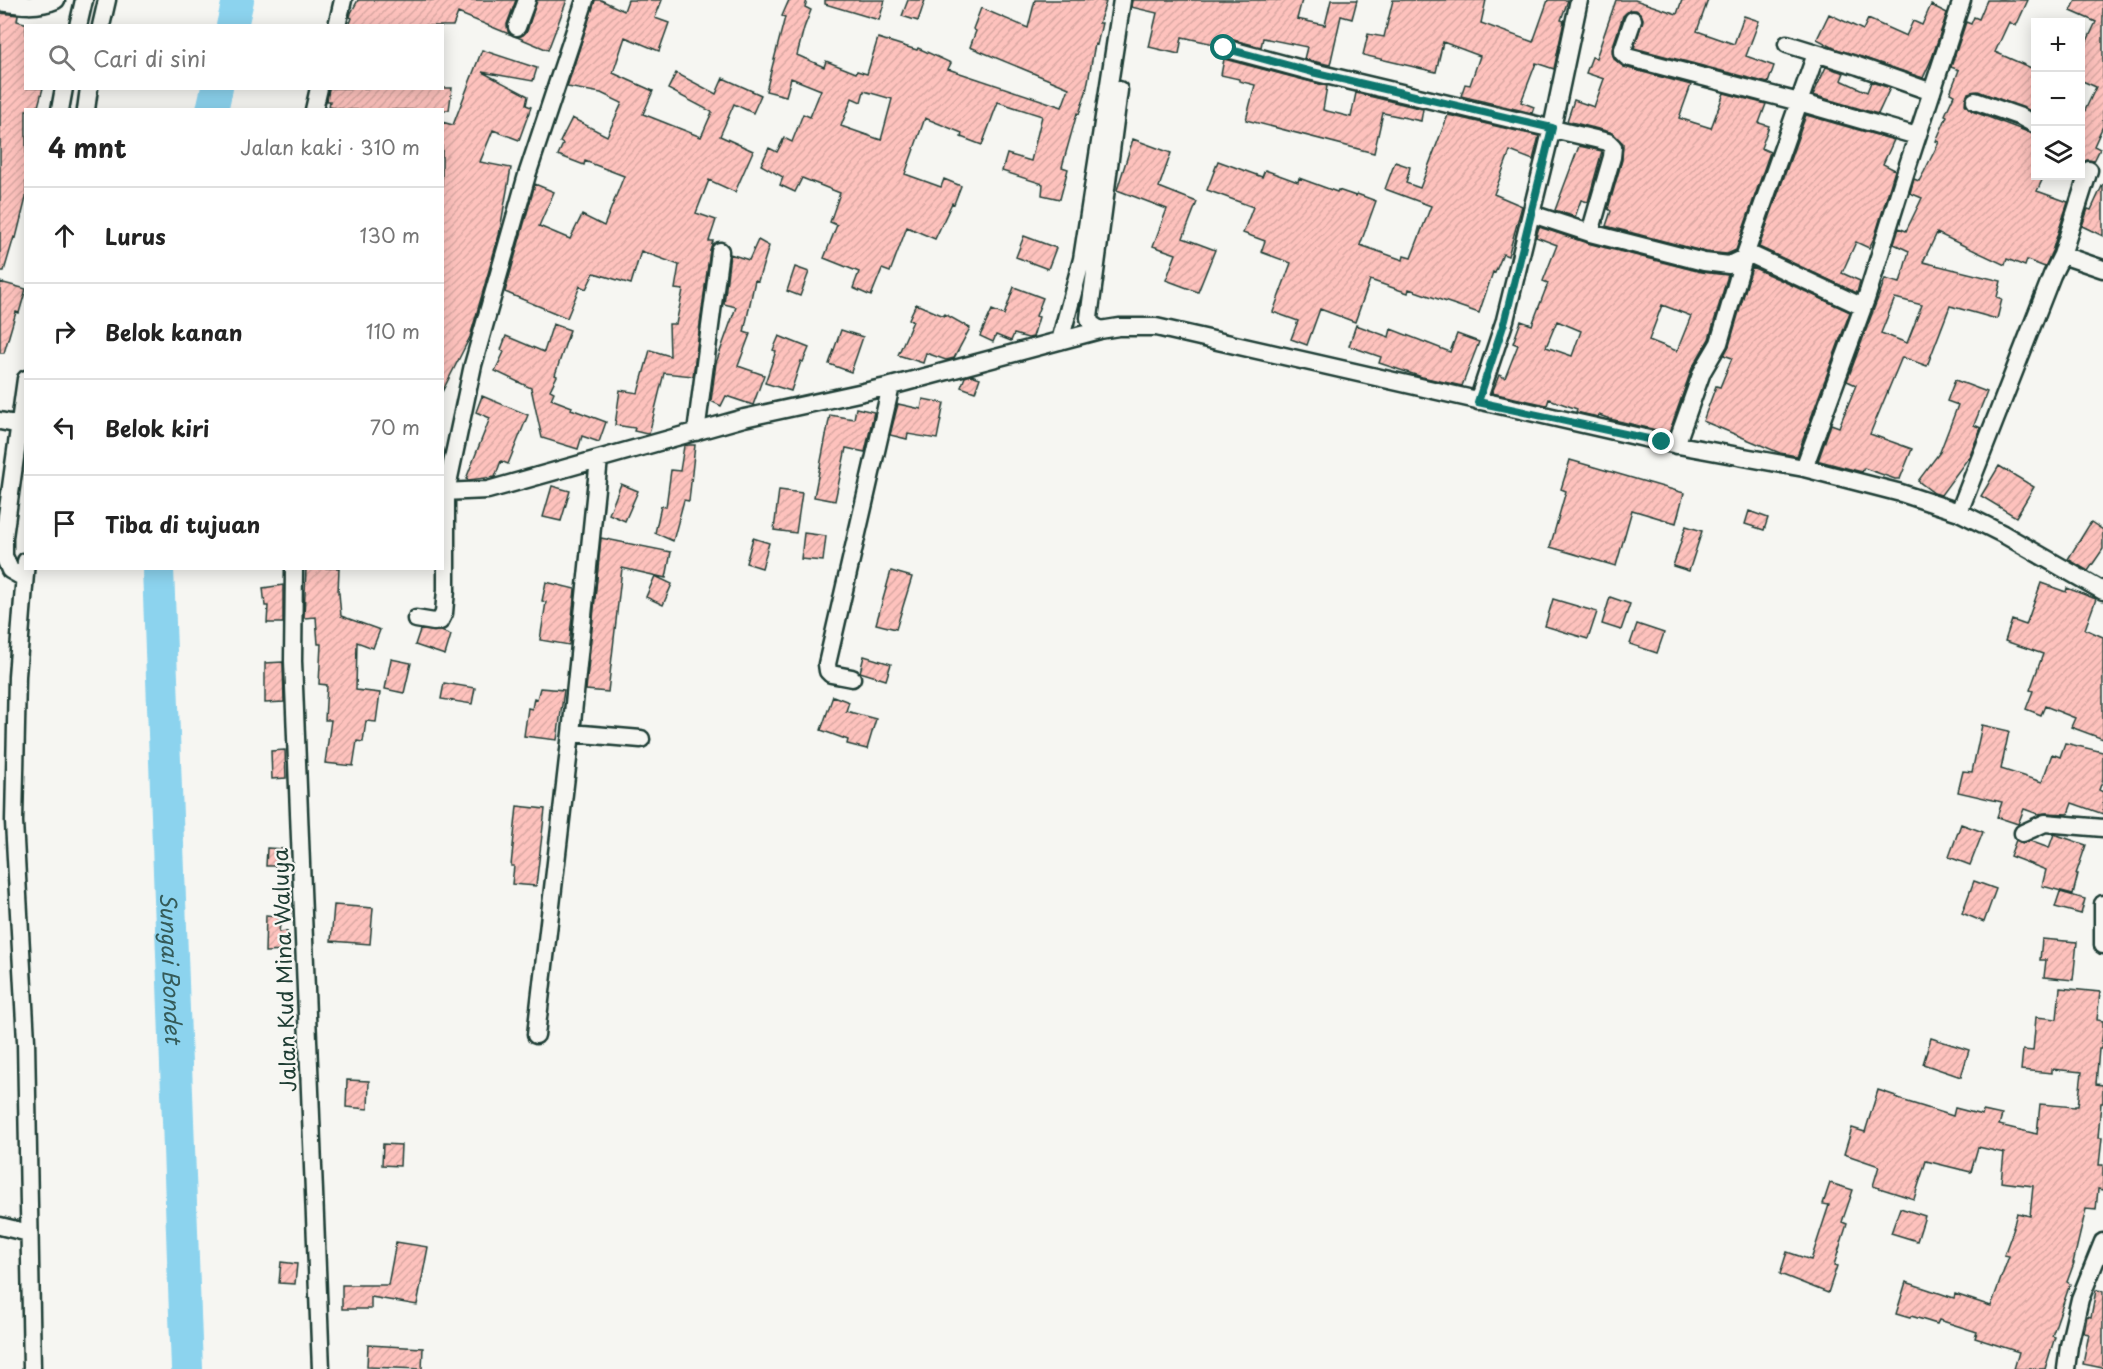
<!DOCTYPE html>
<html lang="id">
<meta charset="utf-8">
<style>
body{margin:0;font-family:"Playpen Sans",sans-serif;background:#f6f6f6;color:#222}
.controls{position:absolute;right:18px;top:18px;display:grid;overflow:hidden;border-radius:0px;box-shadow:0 3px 15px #0003}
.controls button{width:54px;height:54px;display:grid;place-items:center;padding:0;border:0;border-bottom:2px solid #e0e0e0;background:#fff;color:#222;font:30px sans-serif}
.stop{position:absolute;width:18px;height:18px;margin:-14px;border:4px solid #0f766e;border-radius:50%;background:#fff}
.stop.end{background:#0f766e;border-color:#fff;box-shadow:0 2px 6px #0008}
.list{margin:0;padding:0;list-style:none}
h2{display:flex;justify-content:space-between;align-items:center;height:78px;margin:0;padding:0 24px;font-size:26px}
h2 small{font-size:20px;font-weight:400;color:#767676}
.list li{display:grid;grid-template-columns:39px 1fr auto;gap:18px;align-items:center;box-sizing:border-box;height:96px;padding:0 24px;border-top:2px solid #e0e0e0}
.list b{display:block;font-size:22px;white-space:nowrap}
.list em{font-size:20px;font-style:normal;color:#767676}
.icon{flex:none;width:33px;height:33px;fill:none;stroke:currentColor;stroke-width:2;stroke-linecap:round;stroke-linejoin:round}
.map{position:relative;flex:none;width:2103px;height:1369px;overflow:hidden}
.search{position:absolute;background:#fff;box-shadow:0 3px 15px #0003;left:24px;top:24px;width:420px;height:66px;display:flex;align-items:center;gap:15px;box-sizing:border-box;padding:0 21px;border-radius:0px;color:#767676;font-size:22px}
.panel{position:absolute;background:#fff;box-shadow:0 3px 15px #0003;left:24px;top:108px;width:420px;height:462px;border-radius:0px}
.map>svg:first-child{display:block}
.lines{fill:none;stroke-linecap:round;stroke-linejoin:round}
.river{stroke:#8cd3ee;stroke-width:32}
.building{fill:url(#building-hatch);stroke:#1f3d34;stroke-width:1.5;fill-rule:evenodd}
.minor-casing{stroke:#1f3d34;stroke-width:21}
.minor{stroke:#f6f6f2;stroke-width:16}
.route{stroke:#0f766e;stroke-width:8}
.labels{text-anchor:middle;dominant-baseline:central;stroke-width:4.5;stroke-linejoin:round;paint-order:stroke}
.street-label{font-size:21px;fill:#1f3d34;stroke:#f6f6f2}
.water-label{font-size:22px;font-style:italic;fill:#355b59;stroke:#f6f6f2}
</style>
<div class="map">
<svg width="2103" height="1369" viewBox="0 0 2103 1369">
<defs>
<pattern id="building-hatch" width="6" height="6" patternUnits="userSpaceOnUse" patternTransform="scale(1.5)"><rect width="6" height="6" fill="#fec2bd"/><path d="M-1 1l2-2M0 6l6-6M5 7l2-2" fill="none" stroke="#d9a8a3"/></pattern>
</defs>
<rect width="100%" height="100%" fill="#f6f6f2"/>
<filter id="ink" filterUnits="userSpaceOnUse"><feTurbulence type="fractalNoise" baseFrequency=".0167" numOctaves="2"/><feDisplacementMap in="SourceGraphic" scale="12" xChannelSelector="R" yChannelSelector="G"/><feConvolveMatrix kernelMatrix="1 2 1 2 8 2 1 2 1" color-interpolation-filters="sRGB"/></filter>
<g filter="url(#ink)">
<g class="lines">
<g class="river">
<path d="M232,26L238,0"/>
<path d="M212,110L217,88"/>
<path id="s1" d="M158,568L187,1369"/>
</g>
</g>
<path class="building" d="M358,0H516L507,24L509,34L458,13L453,26H349L352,18L350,17L351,13Z
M537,0H567L548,50L517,37L523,35L527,31Z
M595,0H601L624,11L628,0H662L655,18L669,23L659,51L625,37L613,73L653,91L643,114L701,137L712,112L668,89L676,73L716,94L723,78L761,95L753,113L734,104L720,136L753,151L735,192L709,180L696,213L716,220L709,241H713L710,250L693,376L664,373L649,434H647L634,431L635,428L615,425L620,390L638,393L650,350L670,356L669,324H676L683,290L675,289L679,265L641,251L631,284L594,273L586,289L580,286L567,318L505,292L535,184L554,192L539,226L570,239L582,215L604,226L624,176L585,161L584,165L558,155L563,144L560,142L572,118L607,136L622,103L601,93L567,87Z
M789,0H807L805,7L811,10L804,28L797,55L824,67L826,61L856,73L857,71L867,74L878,38L917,50L918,48L951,63L948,69L1062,107L1069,88L970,47L976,31L973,29L981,8L1028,28L1035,0H1098L1106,2L1099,23H1102L1097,45L1095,44L1086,92L1079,114L1077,113L1062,167L1068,169L1060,199L1042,195L1043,184L1002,171L1007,154L1031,161L1042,116L998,102L982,145L961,137L962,133L925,118L905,174L941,187L944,179L961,186L954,204L952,203L935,239L907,227L890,272L882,269L871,296L853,288L859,272L824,258L837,225L830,222L840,193L802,178L795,192L780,185L783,177L761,165L769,148L777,152L784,138L792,142L803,114L810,117L821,90L791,78L786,96L766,91L785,17L782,16ZM864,91L892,99L881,140L841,126L852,98L861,102Z
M825,0H885L879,20L825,4Z
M908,0H925L918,21L902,16Z
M1132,0H1302L1297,19L1325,25L1331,0H1357L1352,19L1341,16L1330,65L1304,59L1307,47L1263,38L1261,47L1226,38H1221L1214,44L1182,37L1179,54L1149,47L1157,13L1131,7Z
M1393,0H1486L1481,23L1533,42L1548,0H1568L1561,20L1564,21L1554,69L1536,63L1521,102L1534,107L1532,113L1461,96L1465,84L1470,85L1480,56L1443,42L1436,72L1363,55L1368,34L1384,37Z
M1616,0H1635L1677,14L1682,0H1708L1697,31L1734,44L1744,16L1759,21L1746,56L1774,66L1768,83L1634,48L1643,19L1641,14L1636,10H1630L1623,16L1612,49L1614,59L1624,67L1691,85L1679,118L1711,128L1724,93L1766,104L1759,123L1769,126L1761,148L1770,152L1736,250L1727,254L1706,252L1606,226L1611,211L1608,209L1622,160L1623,143L1610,132L1567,121L1574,100L1594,107L1604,79L1586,73L1592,57L1596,58Z
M1987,0H2028L2016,26L2009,22L1995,52L2036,70V113L1978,91L1968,93L1965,104L1972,111L2036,135V176H2044L2037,191L2068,202L2052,251L2045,267L2027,260L2025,266L2007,259L2005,265L1937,233L1923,262L2001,281L1997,297L2002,299L1997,319L1950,306L1927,366L1902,357L1870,434L1912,449L1900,479H1895L1864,468L1862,472L1820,461H1818L1831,424L1839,427L1856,385L1847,381L1885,279L1900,283L1909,251L1894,244L1899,228L1906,231L1922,198L1910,193L1914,179L1919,181L1924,172L1939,142L1936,141L1947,116L1945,115L1954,95L1950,93L1959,70L1951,67L1966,22L1971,24L1974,17L1979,19ZM1895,298L1922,305L1907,343L1881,333Z
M2076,0H2103V126L2094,146L2100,149L2094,161L2087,160L2080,164V121L2096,87L2080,80V56L2096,22L2071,11Z
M1931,5L1947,13L1932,58L1923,78L1834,48L1817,39L1829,14L1863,30L1868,19L1906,36L1913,21L1922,25Z
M0,13L18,15L17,21L28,24L26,26V88H43L37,110H26V198L16,238L14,237L4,271H0Z
M482,50L537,68L533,81L482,72L528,96L526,105L531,107L519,140L493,130L480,162L511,168L499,235L470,337L442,392V122L453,125Z
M1224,59L1327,86L1323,110L1351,117L1356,93L1423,109L1421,121L1383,113L1374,153L1246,120L1255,85L1239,81V79L1221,75Z
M1826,67L1844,73L1841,80L1867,92L1871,82L1890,88L1878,114L1813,95Z
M329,88H452L449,110H346L329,107L330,101H327Z
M1448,115L1539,136L1533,160L1510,151L1494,194L1522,206L1508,256L1503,254L1495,273L1493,272L1479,313L1409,289L1408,293L1370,280L1355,322L1320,309L1307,345L1291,339L1298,321L1273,312L1291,263L1261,252L1265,241L1243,233L1253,207L1207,190L1218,161L1262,177L1265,170L1298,182L1299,178L1337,192L1338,190L1356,196L1357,194L1376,201L1360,245L1403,260L1404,256L1411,258L1431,206L1385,189L1395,162L1410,167L1406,183L1420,188Z
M1806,115L1894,140L1883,164L1895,170L1875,236L1869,248L1856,242L1842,273L1860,281L1857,293L1759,247Z
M1133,139L1171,153L1159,187L1197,202L1183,238L1215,250L1198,292L1166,280L1176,254L1153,246L1167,209L1117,190Z
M1579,146L1602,151L1588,202L1581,200L1575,217L1555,210Z
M2103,184V236L2082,226L2088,209L2091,210Z
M1539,227L1587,243L1701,272L1728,275L1709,339L1692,368L1669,433L1610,419L1599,415L1598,417L1576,412L1577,409L1549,399L1547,405L1492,393L1499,375L1505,378L1518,345L1513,343L1521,321L1532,325L1548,283L1543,281L1557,245L1536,237ZM1662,305L1691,316L1677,351L1649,340ZM1557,321L1581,331L1572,356L1546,347Z
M1024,236L1056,248L1048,269L1016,257Z
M758,240L769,246L758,281L755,280L744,332L750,334L738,366L764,375L753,405L726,396L721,406L711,401L716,363L736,307L724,304L730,254L749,260Z
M795,267L809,272L800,296L787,291Z
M1752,267L1850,312L1797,456L1780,453L1703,421L1716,386L1720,387L1732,358L1724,355L1729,346Z
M0,282L26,289L19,313L16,312L4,353H0Z
M1014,287L1043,298L1036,316L1039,317L1033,337L1028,338L1014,334L1011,341L996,335L993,342L980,336L992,310L1004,315Z
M916,304L944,316L945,314L970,328L954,358L946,360L926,353L923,363L898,355L913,321L909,319Z
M553,324L570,330L555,375L557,376L550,390L554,392L551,399L572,407L571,409L606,422L599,442L582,436L578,449L542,438L531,388L495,371L504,352L501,350L506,336L544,352Z
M1356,325L1389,337L1391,329L1450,352L1457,334L1479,342L1462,386L1422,377L1379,363L1381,357L1349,346Z
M841,330L863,337L851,372L829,364Z
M779,336L809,348L803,362L801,361L791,391L765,383L776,351L773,350Z
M971,375L980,378L975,392L961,387L965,377Z
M1955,380L1987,392L1974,425L1981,428L1969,457L1941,495L1934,493L1918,481L1940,452L1958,405L1947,401Z
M482,396L528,415L508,464L501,461L495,477L468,480L466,479L490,418L476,412Z
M923,399L944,403L937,439L908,434L907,439L890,435L898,404L921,409Z
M856,408L874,412L865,452L846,448L835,501L814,497L830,415L854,419Z
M688,445H695L689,501L684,500L673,541L655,533L661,506L666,507L671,470L680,471L684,446Z
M1570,460L1684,493L1676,523L1632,510L1616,566L1550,547L1566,491L1561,489Z
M1999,466L2034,487L2016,517L1981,496Z
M621,484L638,491L625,521L609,514Z
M552,486L570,491L561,521L543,517Z
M779,490L802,493L796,533L774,530Z
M1749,511L1768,518L1764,530L1745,524Z
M2091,522L2103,530V549L2088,571L2068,559Z
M1686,526L1702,531L1689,571L1673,566Z
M804,533L826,536L823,561L801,559Z
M601,538L671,552L666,578L622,568L608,692L586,690Z
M753,538L769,543L762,568L746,563Z
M306,568H339L338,593H339L341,616L380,630L373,648L357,642L356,690L380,693L376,722L366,721L363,742L357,741L353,766L325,763L331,720H325L327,685L319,684L321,644H318L316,617L304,618Z
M891,571L912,577L896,629L876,624Z
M655,576L672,584L663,605L646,597Z
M546,582L575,589L569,645L540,640L546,602L542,601Z
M2041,583L2066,592L2067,588L2096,599L2085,629L2103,637V739L2071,727L2075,718L2045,706L2041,715L2026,709L2033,691L2030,690L2043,654L2005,641L2012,620L2026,625Z
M283,585V623H267L268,606H265L263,588Z
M1610,597L1630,604L1621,630L1602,624Z
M1553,599L1597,612L1588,639L1545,626Z
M1637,624L1664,633L1657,653L1630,644Z
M420,630L441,631L451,635L445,655L415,645Z
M864,656L891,664L886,680L860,672Z
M391,659L411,663L404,693L385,689Z
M283,662L284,702L265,703V663Z
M444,683L475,688L472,704L441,699Z
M540,688L564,690L557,740L524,736L528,708L532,709L534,698L537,699Z
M833,696L849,702L846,711L876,719L867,749L847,744L848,740L821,730Z
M1982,725L2009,731L2001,769L2042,782L2052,754L2060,757L2065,743L2103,752V779L2099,790L2103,792V814L2072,803L2068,814L2046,813L2038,814L2024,809L2018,824L1997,817L2002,802L1958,792L1963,771L1972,772Z
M285,750L286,778L272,779L271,751Z
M517,806L545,809L536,886L512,884L514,866H511Z
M1961,824L1983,832L1970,865L1949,857Z
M2054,834L2086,845L2076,874H2078L2073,894L2042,886L2046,870L2010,856L2016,840L2023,843L2030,841L2049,848Z
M267,848L283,849V866H266Z
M1974,881L1996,889L1984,922L1962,913Z
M2060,892L2085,899L2081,914L2055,907Z
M334,905L373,908L370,944L331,941Z
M266,915L281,917L279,932L287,931V951L265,952Z
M2042,939L2077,942L2073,980L2044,977L2046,960H2040Z
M2060,988L2100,992L2097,1020L2103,1021V1031L2101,1049H2099L2096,1084L2103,1085V1103H2101L2098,1138H2102L2099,1165H2103V1190L2098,1189L2096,1210L2086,1209L2073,1263H2074L2067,1282L2070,1284L2052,1336L2055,1337L2045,1369H2014L2019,1352L1975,1338L1977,1332L1939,1320L1937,1324L1911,1316L1910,1318L1896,1314L1906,1282L1954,1298L1955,1294L1991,1306L2009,1256L2004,1255L2014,1228H2013L2017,1213L2030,1216L2033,1186L2001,1182L2004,1153L1978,1147L1971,1172L1926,1161L1914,1199L1873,1186L1879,1166L1844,1154L1852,1128L1865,1132L1878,1090L1896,1096L1895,1098L1953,1116L1955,1108L1982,1115L1983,1111L2002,1115L1999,1125L2037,1134L2040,1104L2075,1107V1106H2078L2082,1072L2052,1069V1073L2021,1070L2023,1050L2033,1051L2036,1017L2057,1019Z
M1931,1038L1969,1050L1961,1077L1923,1064Z
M347,1080L369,1081L368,1109L346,1107Z
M383,1144L401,1145L400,1166L382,1165Z
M1830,1183L1853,1190L1842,1222L1847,1224L1834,1265L1837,1266L1828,1293L1780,1274L1787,1252L1811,1260L1829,1205L1823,1204Z
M1900,1208L1925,1216L1917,1241L1891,1233Z
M396,1242L428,1247L417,1305L371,1297V1309H342V1285H388Z
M281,1262L297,1264L295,1284L279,1283Z
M2096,1290L2103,1291V1368L2083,1364L2089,1334L2084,1333L2087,1316L2091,1317Z
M368,1345L423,1348L422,1369L367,1367Z"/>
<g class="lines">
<defs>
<path id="minor" d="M0,2C19,5 38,8 56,0
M1633,20L1622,52L1627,57L1799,102L1917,136
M78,26L84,0
M101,26L107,0
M337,26L343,0
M517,27L527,0
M1787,44L1858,66L1932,92
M1224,48L1313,72L1608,142L1613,147L1612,157L1590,233
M1975,101L2021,117L2036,125
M60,110L64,88
M86,110L89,88
M314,110L319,88
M1532,214L1590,233L1704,262L1729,265L1748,256H1754L1863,307
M2062,255L2089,170
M1100,330L1091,324L1089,318L1119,90
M1060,341L1082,259L1122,0
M1478,401L1505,320L1552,128L1579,0
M0,421L20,425
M696,432L720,251
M1676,445L1702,372L1719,343L1744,258L1816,54
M599,459L571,733L641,739
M1804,468L1866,299L1905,174L1962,0
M442,492L488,490L744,418L891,386L1100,330L1119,327H1156L1662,442L1804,468L1901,493L1959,512L2003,534L2103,591
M1959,512L2052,275L2062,255L2103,269
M26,561L17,676L14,822L26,1041L32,1369
M294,568L293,661L321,1369
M24,578L10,570L4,556V537L26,379
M416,619L434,622L440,621L444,613L446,590V492L473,365L527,175L585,0
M852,678L831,674L828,671L827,664L891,386
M2023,833L2045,823L2103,828
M2103,904V945
M536,1035L571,733
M0,1226L29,1233
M2066,1369L2069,1346L2080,1299L2103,1242"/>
</defs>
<use href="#minor" class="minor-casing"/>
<use href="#minor" class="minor"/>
</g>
</g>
<g class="lines" filter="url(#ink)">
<path class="route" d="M1224,48L1312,72L1552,128L1505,320L1478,402L1662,442"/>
</g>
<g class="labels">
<g class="street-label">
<text transform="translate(283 970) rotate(-92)">Jalan Kud Mina Waluya</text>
</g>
<g class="water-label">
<text stroke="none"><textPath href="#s1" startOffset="400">Sungai Bondet</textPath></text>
</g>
</g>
</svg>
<div class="controls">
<button>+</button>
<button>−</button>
<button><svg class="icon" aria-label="layers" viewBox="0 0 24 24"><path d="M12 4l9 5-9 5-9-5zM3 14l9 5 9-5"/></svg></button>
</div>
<div class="stop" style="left:1224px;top:48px"></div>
<div class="stop end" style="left:1662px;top:442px"></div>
<div class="search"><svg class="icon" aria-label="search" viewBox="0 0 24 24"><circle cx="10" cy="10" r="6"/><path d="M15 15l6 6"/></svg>Cari di sini</div>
<section class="panel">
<h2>4 mnt<small>Jalan kaki · 310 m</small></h2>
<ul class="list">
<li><svg class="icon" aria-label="ahead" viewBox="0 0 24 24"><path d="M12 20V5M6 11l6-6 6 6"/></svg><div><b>Lurus</b></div><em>130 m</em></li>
<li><svg class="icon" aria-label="right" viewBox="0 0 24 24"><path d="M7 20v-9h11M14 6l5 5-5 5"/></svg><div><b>Belok kanan</b></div><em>110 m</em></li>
<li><svg class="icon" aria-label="left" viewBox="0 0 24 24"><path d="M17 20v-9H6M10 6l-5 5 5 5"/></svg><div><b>Belok kiri</b></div><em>70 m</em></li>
<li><svg class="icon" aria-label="arrive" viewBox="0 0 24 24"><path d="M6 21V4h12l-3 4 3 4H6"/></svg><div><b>Tiba di tujuan</b></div></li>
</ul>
</section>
</div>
